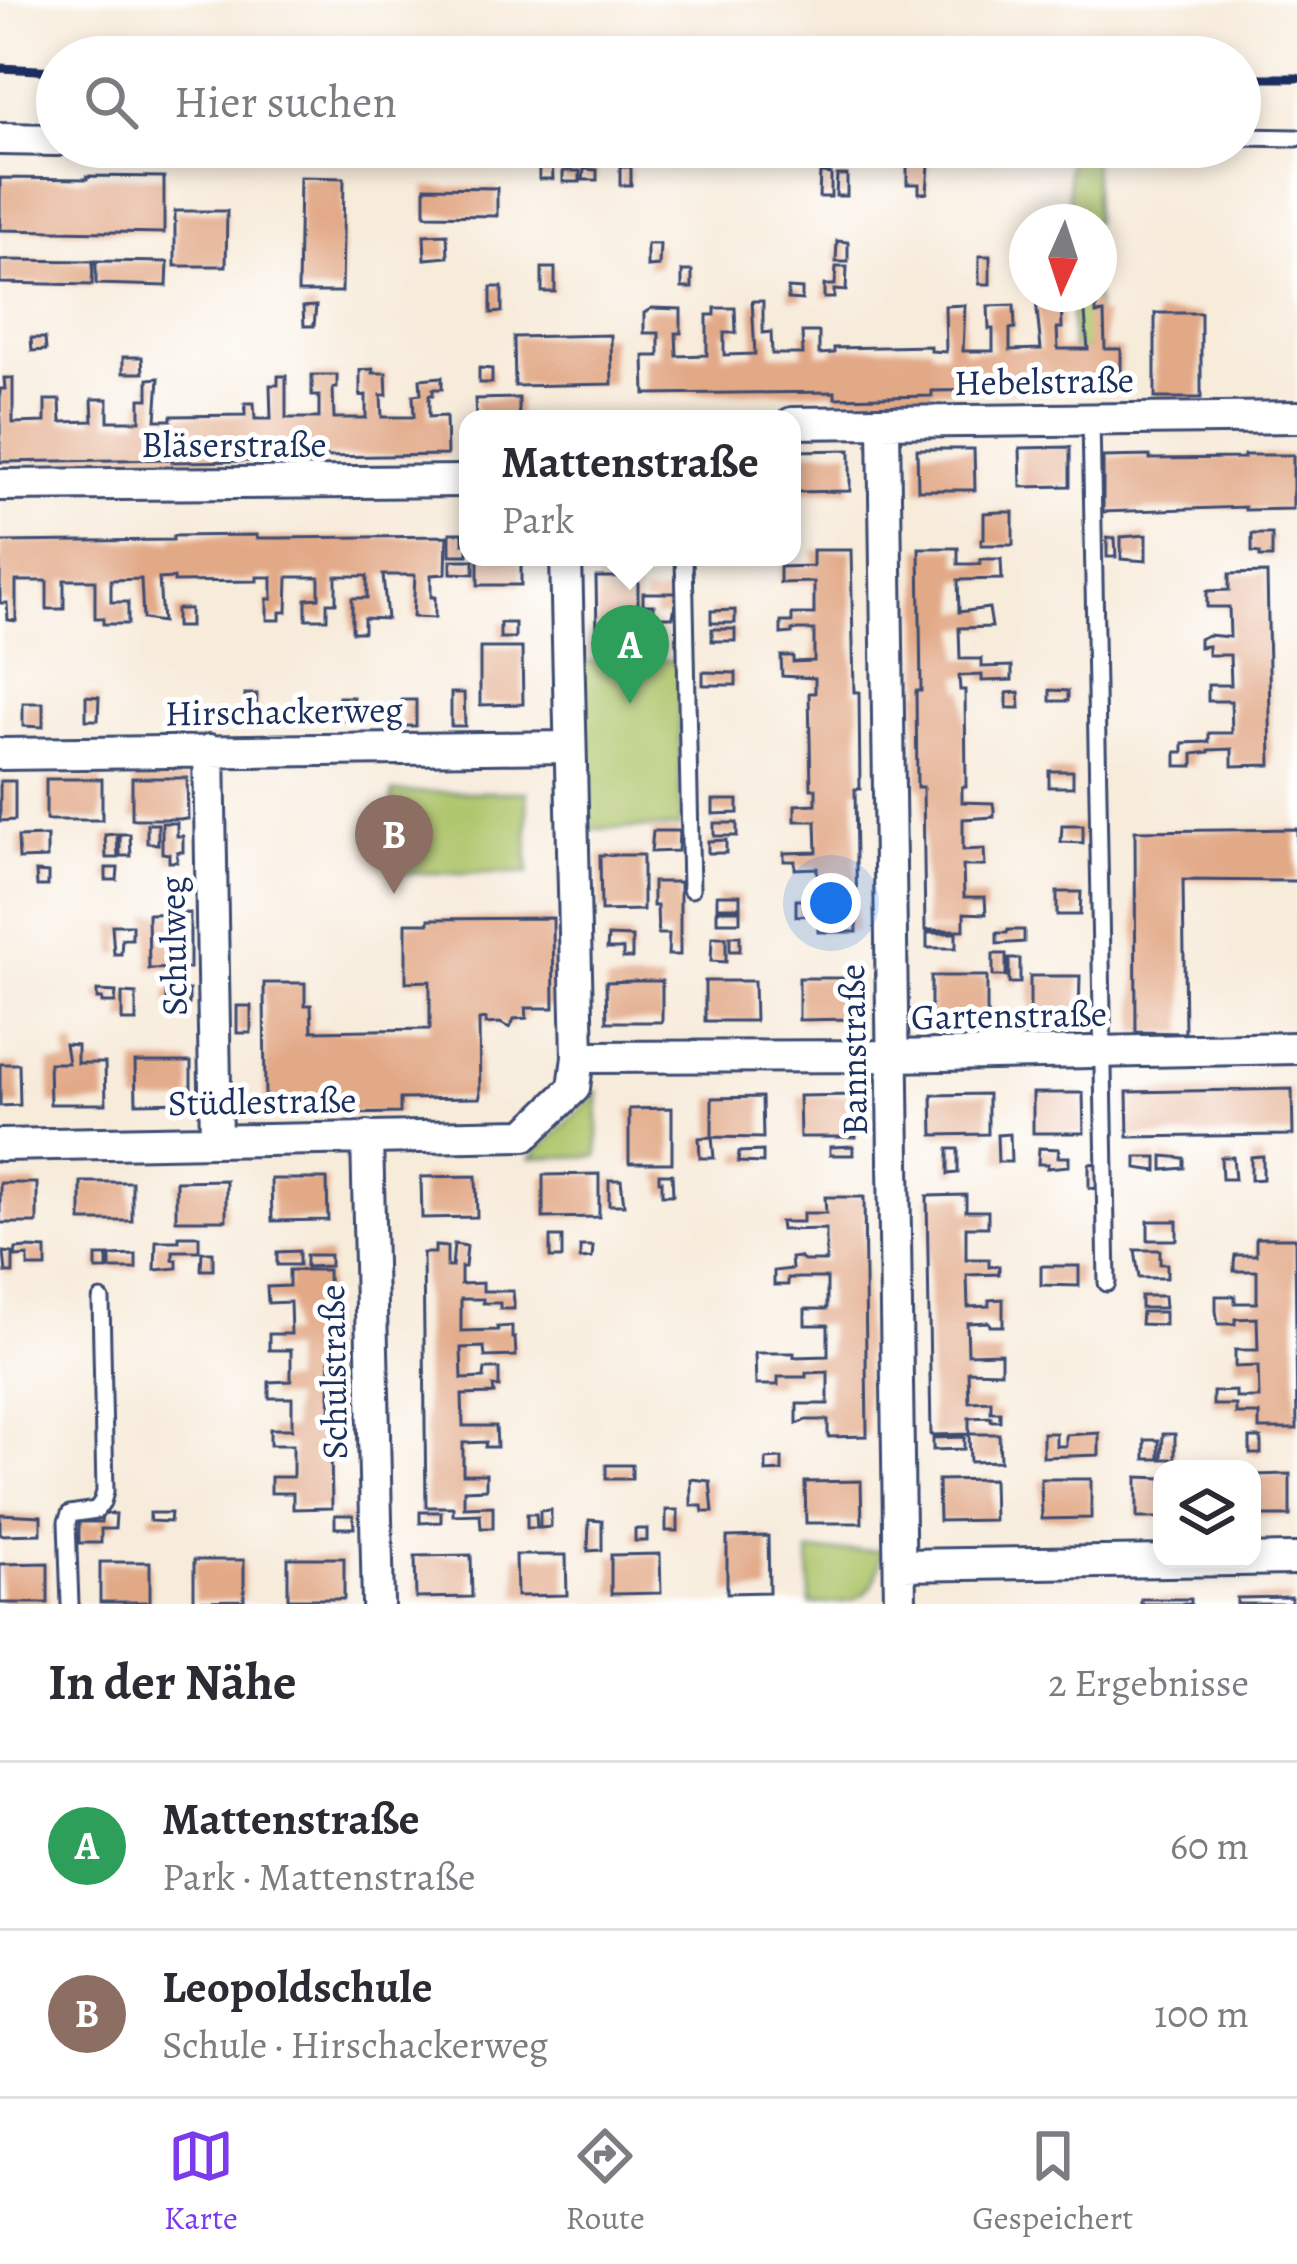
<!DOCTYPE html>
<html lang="de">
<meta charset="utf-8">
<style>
body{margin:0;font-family:Alegreya,serif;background:#f7f7f7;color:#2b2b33}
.controls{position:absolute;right:36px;bottom:36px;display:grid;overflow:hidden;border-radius:24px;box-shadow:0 6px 18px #0003}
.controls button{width:108px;height:108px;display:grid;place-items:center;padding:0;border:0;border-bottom:3px solid #e1e1e2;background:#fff;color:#2b2b33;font:60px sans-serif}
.compass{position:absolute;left:1009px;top:204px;width:108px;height:108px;border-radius:50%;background:#fff;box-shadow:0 6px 18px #0003;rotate:183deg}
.you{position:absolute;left:831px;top:903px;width:42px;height:42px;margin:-30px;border:9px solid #fff;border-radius:50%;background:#1a73e8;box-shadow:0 0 0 18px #1a73e833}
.badge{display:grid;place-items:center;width:78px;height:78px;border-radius:50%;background:#7c3aed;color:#fff;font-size:39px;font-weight:700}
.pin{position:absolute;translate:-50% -99px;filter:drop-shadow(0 3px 6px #0008)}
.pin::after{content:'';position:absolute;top:63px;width:42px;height:36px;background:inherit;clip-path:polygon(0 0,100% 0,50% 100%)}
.popup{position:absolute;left:459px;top:410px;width:342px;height:156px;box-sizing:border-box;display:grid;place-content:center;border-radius:24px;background:#fff;filter:drop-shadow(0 3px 9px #0005);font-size:39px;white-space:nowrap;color:#7c7c81}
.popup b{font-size:45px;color:#2b2b33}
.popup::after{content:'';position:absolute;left:50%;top:100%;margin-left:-24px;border:24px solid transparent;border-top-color:#fff}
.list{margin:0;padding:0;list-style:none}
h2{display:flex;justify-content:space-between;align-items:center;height:156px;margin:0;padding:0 48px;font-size:51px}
h2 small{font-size:39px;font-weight:400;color:#7c7c81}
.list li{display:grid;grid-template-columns:78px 1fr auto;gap:36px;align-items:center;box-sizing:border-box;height:168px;padding:0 48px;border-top:3px solid #e1e1e2}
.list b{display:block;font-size:45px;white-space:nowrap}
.list p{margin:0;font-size:39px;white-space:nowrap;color:#7c7c81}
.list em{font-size:39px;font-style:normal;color:#7c7c81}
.icon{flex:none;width:66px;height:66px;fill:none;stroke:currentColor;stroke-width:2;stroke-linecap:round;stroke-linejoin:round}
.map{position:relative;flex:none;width:1297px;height:1604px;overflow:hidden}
.search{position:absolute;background:#fff;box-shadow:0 6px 18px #0003;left:36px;right:36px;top:36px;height:132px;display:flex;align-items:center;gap:30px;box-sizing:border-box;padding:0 42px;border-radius:66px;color:#7c7c81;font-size:45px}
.sheet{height:492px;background:#fff}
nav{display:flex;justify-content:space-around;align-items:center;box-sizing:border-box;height:168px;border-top:3px solid #e1e1e2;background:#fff;font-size:33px;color:#7c7c81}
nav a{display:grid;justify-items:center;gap:6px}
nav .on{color:#7c3aed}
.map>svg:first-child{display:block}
.green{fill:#aec56a;stroke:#647a64;stroke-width:3}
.building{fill:#e2a987}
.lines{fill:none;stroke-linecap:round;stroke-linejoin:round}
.service-casing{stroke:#3c4b71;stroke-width:21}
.minor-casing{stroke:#3c4b71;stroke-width:36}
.service{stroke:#fff;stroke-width:15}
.minor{stroke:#fff;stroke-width:30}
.rail{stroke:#1b2f5e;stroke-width:9}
.labels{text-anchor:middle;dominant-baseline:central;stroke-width:10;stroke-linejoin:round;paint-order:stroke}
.street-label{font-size:36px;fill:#1b2f5e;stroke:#fff}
</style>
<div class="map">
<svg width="1297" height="1604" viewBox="0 0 1297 1604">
<rect width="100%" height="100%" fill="#fff"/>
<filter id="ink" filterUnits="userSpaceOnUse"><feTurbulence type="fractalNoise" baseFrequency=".00833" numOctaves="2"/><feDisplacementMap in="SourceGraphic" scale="24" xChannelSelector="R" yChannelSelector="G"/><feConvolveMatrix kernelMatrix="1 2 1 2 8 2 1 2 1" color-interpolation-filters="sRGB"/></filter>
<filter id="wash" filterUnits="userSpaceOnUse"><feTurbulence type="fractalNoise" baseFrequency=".004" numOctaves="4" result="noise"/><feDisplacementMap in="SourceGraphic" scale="48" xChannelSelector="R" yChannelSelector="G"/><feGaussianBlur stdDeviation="2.7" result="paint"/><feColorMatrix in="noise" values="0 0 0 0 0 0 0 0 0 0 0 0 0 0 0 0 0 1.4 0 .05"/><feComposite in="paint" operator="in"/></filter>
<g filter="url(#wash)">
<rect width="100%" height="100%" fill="#f7ebda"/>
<path class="green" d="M1068,147H1093L1095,222H1069Z
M1071,294H1096L1097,349L1072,350Z
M678,660L681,827L584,829L581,662Z
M392,792H527L528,873H392Z
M598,1092V1156L531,1158Z
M881,1550C877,1602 854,1604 810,1604L809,1552Z"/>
<g id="blocks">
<path class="building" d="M539,159H552L553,179H539Z
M907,163L929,164L927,193H919V184H907Z
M620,167H631V185H620Z
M584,169L597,170V180H583Z
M563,171H580V182H563Z
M820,173L831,174V197H819Z
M837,175H847V196H836Z
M87,176L164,177V233L0,230V178L87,179Z
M300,177L344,178L342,292H298Z
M425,187L497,188V216L425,215Z
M175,211H227L226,266H175Z
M447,234L448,257L425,259L424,235Z
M837,241L848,242V262H836Z
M647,244H660L659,266L647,267Z
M979,256H990V284H979Z
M0,260L93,261L92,285L0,283Z
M96,261L168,262L167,286L96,284Z
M836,267H847L846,291L834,290V298H824V285H835Z
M542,268H555V292H542Z
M682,271H692V288H682Z
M491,287H502V312L491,313Z
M788,288L802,289V300L788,299Z
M1048,296H1061L1062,328H1057L1058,349H1088L1084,302H1096V314L1104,313L1105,349H1121V388L932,391V396L835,398V392L645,394L644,356H659V333H644V313L652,308L681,309V333H676L677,356L707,355V315H715V308H735L736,333H724V355L755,354L752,301H763V333L771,332L772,354H803L802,332H819V354L834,353V348L931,346V351L946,352L945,306L965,305L963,351H993V329H989L988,306L1014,305L1015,328L1010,329V350L1041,349L1036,300L1048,299Z
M316,306L314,326H304L303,307Z
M1155,313H1201V398H1155Z
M611,335L612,384L515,386L514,337Z
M31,338H45L46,350L32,351Z
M123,357H142L143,373H123Z
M479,368L492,369V383H479Z
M373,369V373H386L387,395H381L382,417H414L413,395L421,394L420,379L442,377V389H433V395H429V417L446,416L447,455L255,458V461L172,462V459L0,462V389H5L4,378H13V423L45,422V400H60L61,422L93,421L92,399H108V421H140V399H148V379L159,378L156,420H171V416L245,415V403H254L255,419H271L270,385H278V376H286V418H319V396H312V375H337V388H333L334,418H366V395L360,396V370Z
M519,398V419H476L475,399Z
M1070,447V486L1021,487L1020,448Z
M917,449H974L975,490H918Z
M850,450V491L795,492L794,451Z
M1244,455H1293V509L1245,510V507L1103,512V457L1150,456V459L1244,458Z
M1000,512H1013V545H981V539H984V513Z
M450,533H463V543H468V555H450Z
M1252,534H1272V557H1260V553L1252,552Z
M257,535V538H279L447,536L446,574L431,575V597H435V618L413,617L415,575H383L387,619L364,618V632H352V598H367V576H336V603H327V619H306V599L319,598V577H288L287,612H280V620H267V599H272V577H257V581L174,582V578L159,579L162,622L143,619L141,579L111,580V602H128V624H103V618H95V580H64V609H47V581H16V621L8,620L7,603H0V542L173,540V536Z
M1146,535V561L1121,559V537Z
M1107,538H1115L1116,557H1107Z
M919,548H958V564H980V559H1001L1002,579L958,580L959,612L989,608L992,627L959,628L960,659H982V667L1012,666V680L982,681V675L959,676L960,690H965L966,787H962V802L993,803L994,810V817L963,819V850L984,849L985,866H963L964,897H985L986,914L964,913V930H925L923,787H917L916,691H921Z
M813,550H851L854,692H859L860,789H855L857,932H818V915L796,916V900H818L817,868L795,869V861H784V853L817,852L816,821H795V805L816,804V789H811L809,693H815V678L782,676L781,656H793V662L814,661V630H792V633L781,634V622H792V614H814V582L780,583V567L813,566Z
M478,557H521V585H478Z
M451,560H474V574L451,573Z
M1267,573L1271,765L1232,766V749L1209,750V752L1193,754V766H1176V752H1183V743L1209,742V733H1232L1231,701H1208V685H1231L1230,655H1208V646L1199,647V639L1208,635L1230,637L1229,607H1207V591L1229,590V574Z
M596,577H638V633H597Z
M643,593H677L673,617H654V605H643Z
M176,609H190V627H176Z
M735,610V623H711V611Z
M500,623H515V638H500Z
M712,629H735V641H712Z
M613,642L636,643V656H613Z
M480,648H522L523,704L480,705Z
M703,672L736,673V685H703Z
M1050,690L1068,691V701H1050Z
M1019,692L1020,708H1007V693Z
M451,693H464L465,726H451Z
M245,694H257L256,714H245Z
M86,696L99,697L98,720H86Z
M339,697H353L354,720H339Z
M402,700H416V726H402Z
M23,703H43V727L23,726Z
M1049,771H1073V787H1049Z
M132,778H187L188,819H132Z
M46,779H102V820H46Z
M0,781H15V820L0,821Z
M713,800H738V813L713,814Z
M162,823H177V836H183V852H177V862H169V854L162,853Z
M714,823H737V836H714Z
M147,824H158V844L147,843Z
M1062,825H1083V843L1061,842Z
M1297,829V881L1183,880L1185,1033L1136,1032L1135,831Z
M653,831H679L678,851L651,852Z
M117,834L118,858H106L105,835Z
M120,834H130L131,856H120Z
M47,836V858L19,859L18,837Z
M726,840V853H708V841Z
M600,855H643V910L601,911Z
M106,868H118L117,880H106Z
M36,872L48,873V886H37Z
M653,882H680V955H668L669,934H658L657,906H653Z
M1057,892H1081L1080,915H1057Z
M717,895H740V907H717Z
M717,910H740V922H717Z
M190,913V968L149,969L148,914Z
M553,918L554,1008H526L527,1018L514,1019L510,1028L500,1023L486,1024V1019L479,1020L480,1098L400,1099V1113L344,1114V1100L265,1101L264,983H305V1005H311L312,1031L430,1029V981L406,982V923H429V919Z
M112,925H132V939H122L121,954H114Z
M1008,930H1024V942L997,944V933H1007Z
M927,933H956V948H927Z
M608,936L632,937V958H623V949H607Z
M730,936H740V951H730Z
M712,937H726V962L711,961Z
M993,954H1006V976H993Z
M1009,959H1020V983H1009Z
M931,976H987V1017H931Z
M1030,976H1080L1079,1016H1030Z
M799,978H854V1019L799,1020Z
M634,981H662V1022H607L606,982Z
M705,981H754L755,1021H705Z
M166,990H189V1004L166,1003Z
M97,991L116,992L115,1003H102V999H97Z
M122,993L136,994V1021H122Z
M237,1006H251V1033H237Z
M65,1044L77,1045V1063H105L106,1104H50L49,1063H68Z
M135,1062H191V1102L136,1103Z
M0,1064H19L20,1105L0,1106Z
M1292,1089L1293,1135L1128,1137L1127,1092Z
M1033,1093H1083L1084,1133H1033Z
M988,1094V1134L933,1135L932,1095Z
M856,1095V1137H800L799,1096Z
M762,1097L763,1138L712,1137V1098Z
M672,1108V1163H629V1109Z
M1010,1134L1011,1162H998L997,1135Z
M712,1137L714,1158H700L699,1138Z
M853,1146V1155H830V1147Z
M1039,1148L1059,1149L1058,1157H1069V1166L1047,1168L1048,1164H1038Z
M948,1149H958V1173L948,1174Z
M763,1151V1163L738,1162L739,1152Z
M1163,1156L1184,1158V1168L1163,1170Z
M1263,1156V1179L1251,1180V1157Z
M1136,1157H1157V1171L1136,1168Z
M1221,1157H1233L1235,1179H1222Z
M1101,1163L1102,1189L1089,1188V1164Z
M599,1174V1217L543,1218V1175Z
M659,1174H672L673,1195H662V1181H659Z
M476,1176L477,1217L422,1218L421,1177Z
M271,1179H327L328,1220L272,1221Z
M226,1180V1220H176V1181Z
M609,1180H621L624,1205H609Z
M81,1182H132V1221H81Z
M0,1183H37V1223H0Z
M966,1195V1211H988V1227H966V1259H989V1267L999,1266V1274L967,1275L968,1307L989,1306V1300L1003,1299V1326H990L989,1322L967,1323L968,1354L1001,1353V1372L968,1371L969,1402L991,1401V1412H1000V1421H991V1417L969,1418V1434H999L1000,1461L970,1462L969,1434L931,1435L927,1196Z
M825,1197H864L867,1436L828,1437V1420H806L797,1424V1404H828V1372L806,1373V1377H778V1385H756L755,1353H794V1357L828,1356V1325H805V1309H827V1278H788V1285H774V1271L792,1269L791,1258L799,1257L804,1261H826V1229L781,1230L780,1222H803V1213H826Z
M1148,1221H1177V1240H1148Z
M179,1236H199V1251H173V1260H177V1268L155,1270L156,1241H179Z
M550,1237H562V1258H550Z
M1256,1238H1295L1297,1429H1259V1414H1236V1405H1213V1392L1236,1391V1398H1259L1258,1366L1235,1367V1350H1258L1257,1318L1235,1319V1324H1218L1216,1311V1296H1235V1303H1257V1271H1234V1263L1235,1255H1256Z
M454,1244L467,1246L465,1267H461V1284L483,1283V1291H513L514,1302V1309H500V1303H483V1299H461V1331L498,1330L497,1327L512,1326V1338H515L516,1356L485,1357L484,1347L461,1348L462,1379L484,1378L485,1369H499V1387L493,1386L494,1394L462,1395L463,1426H496L497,1447H485L486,1442L463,1443V1474H486V1489L464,1490V1507L493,1506V1528H481L480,1514L453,1515V1507H426L423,1253H435V1246L447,1247V1267H452Z
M580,1246H593L592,1258L580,1259Z
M28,1248L46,1249V1267H28V1256L15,1257L16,1249Z
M1135,1250H1160V1264H1167V1278H1139Z
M299,1251V1265H277V1252Z
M4,1252L13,1253V1273H6Z
M202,1252H213V1270H201Z
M136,1255V1269H110V1256Z
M306,1255H330V1266L306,1267Z
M96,1256H107V1270H96Z
M1041,1266H1079V1286L1041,1285Z
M289,1270H328L332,1508L293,1509V1493H271V1477H293V1445H270V1429H292V1398H269V1382L291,1381V1350H269V1334H291L290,1302L268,1303L267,1287L289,1286Z
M1141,1296H1164L1165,1308H1141Z
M1142,1312H1165V1325L1141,1324Z
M1043,1433H1056V1446H1066V1435L1099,1433V1455L1043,1457Z
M1163,1434H1175V1459H1162Z
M964,1437V1449L933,1450V1438Z
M1250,1438H1261V1454H1250Z
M1145,1440H1159V1459H1145Z
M782,1458V1471L766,1472V1459Z
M606,1465H632V1479H606Z
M1290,1474V1516H1252V1475Z
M1137,1477L1162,1478V1518H1137Z
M691,1479L710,1481L713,1512H703L702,1506H691Z
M993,1479L994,1520L939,1521L938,1480Z
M1041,1479H1091V1518L1042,1519Z
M861,1481L862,1523H806L805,1482Z
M551,1510V1527L540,1528V1511Z
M666,1510H678V1531H666Z
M420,1512H441V1522L420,1523Z
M102,1513L116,1514L115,1529H101V1543H79V1522H101Z
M150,1513H171L170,1522L150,1521Z
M0,1514L41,1516V1534L0,1535Z
M527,1514H536L537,1528H527Z
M335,1515H353L354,1528H335Z
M589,1520L602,1521V1550L588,1551Z
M635,1529H647V1541H635Z
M768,1536L769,1592L727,1593V1537Z
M660,1554L661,1593L611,1594V1555Z
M471,1555L472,1597L416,1598L415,1556Z
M516,1555H566L567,1595L517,1596Z
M288,1558H344V1599H288Z
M194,1560H244V1600L194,1601Z
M100,1562H150V1602H100Z
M48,1563V1603H0V1564Z
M1291,1597V1604H1237V1598Z
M1141,1599H1191V1604H1141Z"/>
</g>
</g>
<g filter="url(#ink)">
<use href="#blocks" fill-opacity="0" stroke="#3c4b71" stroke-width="3"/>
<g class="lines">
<defs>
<path id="service" d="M1240,137L1297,138
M1091,419L1107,1283
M684,557L691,889
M70,1604L67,1522L70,1514L96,1510L102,1502L105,1492L101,1300"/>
<path id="minor" d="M0,139L57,140
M884,422L900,1604
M792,423L1297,417
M0,485L468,481
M209,750L216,1141
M0,754L568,747
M578,1057L891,1056L1297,1048
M367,1137L378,1604
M0,1145L525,1135L574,1088L578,1057L566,557
M900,1565L1297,1559"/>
</defs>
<use href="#service" class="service-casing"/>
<use href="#minor" class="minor-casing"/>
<use href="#service" class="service"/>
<use href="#minor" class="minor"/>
<path class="rail" d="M0,68L57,71
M1240,78H1297"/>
</g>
</g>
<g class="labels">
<g class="street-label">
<text transform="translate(1044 381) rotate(-1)">Hebelstraße</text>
<text x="234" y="444">Bläserstraße</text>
<text transform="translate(284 711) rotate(-1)">Hirschackerweg</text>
<text transform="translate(173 946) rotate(-91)">Schulweg</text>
<text transform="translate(1009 1015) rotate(-1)">Gartenstraße</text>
<text transform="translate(853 1050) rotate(-91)">Bannstraße</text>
<text transform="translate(262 1101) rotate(-1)">Stüdlestraße</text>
<text transform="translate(333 1372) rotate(-91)">Schulstraße</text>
</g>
</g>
</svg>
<div class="controls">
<button><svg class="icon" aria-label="layers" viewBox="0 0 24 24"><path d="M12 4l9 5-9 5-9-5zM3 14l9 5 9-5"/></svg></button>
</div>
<svg class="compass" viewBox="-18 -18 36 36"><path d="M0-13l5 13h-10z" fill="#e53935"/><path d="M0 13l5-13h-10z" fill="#7c7c81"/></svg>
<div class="you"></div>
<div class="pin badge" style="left:630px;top:704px;background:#2e9e5b">A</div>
<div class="popup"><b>Mattenstraße</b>Park</div>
<div class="pin badge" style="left:394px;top:894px;background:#8d6e63">B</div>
<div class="search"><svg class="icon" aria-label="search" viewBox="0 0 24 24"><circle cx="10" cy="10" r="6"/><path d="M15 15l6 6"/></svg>Hier suchen</div>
</div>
<section class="sheet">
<h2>In der Nähe<small>2 Ergebnisse</small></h2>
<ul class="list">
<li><span class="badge" style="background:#2e9e5b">A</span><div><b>Mattenstraße</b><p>Park · Mattenstraße</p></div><em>60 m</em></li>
<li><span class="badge" style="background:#8d6e63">B</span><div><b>Leopoldschule</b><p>Schule · Hirschackerweg</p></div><em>100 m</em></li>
</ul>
</section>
<nav>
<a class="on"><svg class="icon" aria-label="map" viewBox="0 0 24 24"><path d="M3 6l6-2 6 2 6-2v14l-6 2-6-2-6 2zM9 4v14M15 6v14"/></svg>Karte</a>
<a><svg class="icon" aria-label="directions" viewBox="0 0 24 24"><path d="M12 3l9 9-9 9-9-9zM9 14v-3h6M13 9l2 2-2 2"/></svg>Route</a>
<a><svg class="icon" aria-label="saved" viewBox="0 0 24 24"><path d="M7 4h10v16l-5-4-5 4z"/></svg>Gespeichert</a>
</nav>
